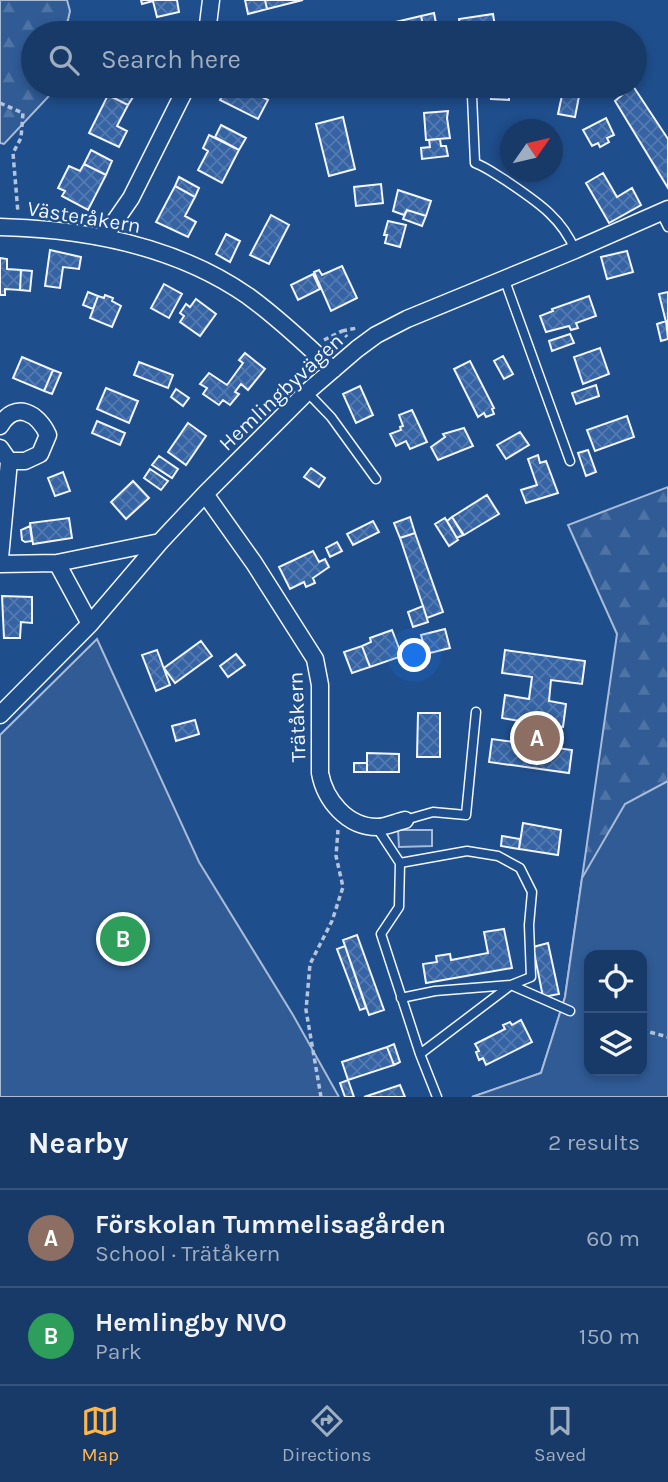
<!DOCTYPE html>
<meta charset="utf-8">
<style>
body{margin:0;font-family:Karla,sans-serif;background:#20416f;color:#f1f3f6}
.controls{position:absolute;right:21px;bottom:21px;display:grid;overflow:hidden;border-radius:14px;box-shadow:0 4px 10px #0003}
.controls button{width:63px;height:63px;display:grid;place-items:center;padding:0;border:0;border-bottom:2px solid #36547d;background:#173a69;color:#f1f3f6;font:35px sans-serif}
.compass{position:absolute;left:500px;top:119px;width:63px;height:63px;border-radius:50%;background:#173a69;box-shadow:0 4px 10px #0003;rotate:56deg}
.you{position:absolute;left:415px;top:656px;width:24px;height:24px;margin:-18px;border:5px solid #fff;border-radius:50%;background:#1a73e8;box-shadow:0 0 0 10px #1a73e833}
.badge{display:grid;place-items:center;width:46px;height:46px;border-radius:50%;background:#ffb74d;color:#fff;font-size:23px;font-weight:700}
.pin{position:absolute;translate:-50% -50%;border:4px solid #fff;box-shadow:0 2px 7px #0006}
.list{margin:0;padding:0;list-style:none}
h2{display:flex;justify-content:space-between;align-items:center;height:91px;margin:0;padding:0 28px;font-size:30px}
h2 small{font-size:23px;font-weight:400;color:#9eadc0}
.list li{display:grid;grid-template-columns:46px 1fr auto;gap:21px;align-items:center;box-sizing:border-box;height:98px;padding:0 28px;border-top:2px solid #36547d}
.list b{display:block;font-size:26px;white-space:nowrap}
.list p{margin:0;font-size:23px;white-space:nowrap;color:#9eadc0}
.list em{font-size:23px;font-style:normal;color:#9eadc0}
.icon{flex:none;width:38px;height:38px;fill:none;stroke:currentColor;stroke-width:2;stroke-linecap:round;stroke-linejoin:round}
.map{position:relative;flex:none;width:668px;height:1097px;overflow:hidden}
.search{position:absolute;background:#173a69;box-shadow:0 4px 10px #0003;left:21px;right:21px;top:21px;height:77px;display:flex;align-items:center;gap:18px;box-sizing:border-box;padding:0 24px;border-radius:38px;color:#9eadc0;font-size:26px}
.sheet{height:287px;background:#173a69}
nav{display:flex;justify-content:space-around;align-items:center;box-sizing:border-box;height:98px;border-top:2px solid #36547d;background:#173a69;font-size:19px;color:#9eadc0}
nav a{display:grid;justify-items:center;gap:4px}
nav .on{color:#ffb74d}
.map>svg:first-child{display:block}
.forest{fill:url(#forest-firs);stroke:#a8bbd7;stroke-width:2;fill-rule:evenodd}
.built{fill:#305b95;stroke:#a8bbd7;stroke-width:2;fill-rule:evenodd}
.building{fill:url(#building-cross-hatch);stroke:#f2f6ff;stroke-width:2}
.lines{fill:none;stroke-linecap:round;stroke-linejoin:round}
.lane-casing{stroke:#f2f6ff;stroke-width:11}
.street-casing{stroke:#f2f6ff;stroke-width:19}
.path{stroke:#b3c4dc;stroke-width:3.5;stroke-dasharray:5 3.5;stroke-linecap:butt}
.lane{stroke:#1f4e8c;stroke-width:8}
.street{stroke:#1f4e8c;stroke-width:16}
.labels{text-anchor:middle;dominant-baseline:central;stroke-width:5;stroke-linejoin:round;paint-order:stroke}
.street-label{font-size:21px;fill:#f2f6ff;stroke:#1f4e8c}
</style>
<div class="map">
<svg width="668" height="1097" viewBox="0 0 668 1097">
<defs>
<pattern id="forest-firs" width="22" height="20" patternUnits="userSpaceOnUse" patternTransform="scale(1.75)"><rect width="22" height="20" fill="#305b95"/><path d="M5 1l3.5 6h-7zM16 11l3.5 6h-7z" fill="#4e73a5"/></pattern>
<pattern id="building-cross-hatch" width="8" height="8" patternUnits="userSpaceOnUse" patternTransform="scale(1.75)"><rect width="8" height="8" fill="#3563a3"/><path d="M0 0l8 8M0 8l8-8" fill="none" stroke="#537ab1"/></pattern>
</defs>
<rect width="100%" height="100%" fill="#1f4e8c"/>
<path class="forest" d="M0,0H67L70,11L65,33H33V86H51L49,96L4,144L0,143Z
M668,487V1097H472L541,1073L565,997L617,634L568,525ZM589,955H642V1071H589Z"/>
<path class="built" d="M97,639L199,862L293,1015L339,1097H0V735Z
M668,781V1097H472L541,1073L565,997L582,878L625,804ZM589,955H642V1071H589Z
M398,830H432V846L399,847Z"/>
<path class="building" d="M141,0H177L179,12L157,17L153,1L142,4Z
M245,0H265L267,9L248,14Z
M265,0H303L267,9Z
M434,13L438,33H425L421,16Z
M493,14L496,33H461L459,19Z
M421,16L425,33H367L366,29Z
M113,86L133,97L128,105L108,95Z
M214,86H227L221,98L210,93Z
M227,86H241L268,100L258,119L220,100Z
M492,86H509V100L491,99Z
M564,86H581L575,117L558,114Z
M633,86L668,139V188L615,101Z
M108,95L128,105L117,126L127,131L119,147L89,133Z
M448,111L447,118L450,138L426,140L424,113Z
M343,117L355,169L329,176L316,124Z
M606,118L614,135L607,138L609,142L600,147L598,143L592,146L583,130Z
M221,125L246,138L239,150L215,137Z
M209,135L239,150L222,183L198,170L208,151L203,148Z
M440,139L441,146H446L448,156L422,159L421,148L430,147L429,140Z
M91,150L112,161L106,175L84,164Z
M84,164L106,175L88,210L62,196L65,191L58,188L69,166L80,171Z
M603,173L617,197L632,188L641,205L609,223L586,183Z
M179,177L199,188L195,197L175,186Z
M381,184L383,203L356,206L354,187Z
M175,186L195,197L185,216L196,222L188,237L156,222Z
M398,190L431,201L426,216L407,210L404,215L393,211Z
M407,210L426,216L422,226L403,219Z
M271,215L289,225L269,264L250,255Z
M388,221L406,225L400,247L385,243L387,235H384Z
M226,234L240,241L230,262L216,254Z
M50,250L81,257L79,269L63,267L60,288L45,286Z
M627,251L633,272L607,279L601,257Z
M0,258L7,259V269L21,270L20,290L5,289V295H0Z
M342,266L357,298L331,311L314,272L319,270L322,275Z
M21,270L32,271L30,291L20,290Z
M313,274L320,289L298,300L291,285Z
M164,284L182,294L169,318L151,308Z
M88,292L98,296L93,309L83,305Z
M668,292V330L659,294Z
M105,295L113,298L112,301L121,306L112,327L90,318L98,296L104,298Z
M589,296L596,316L576,323L578,328L571,330L569,326L546,332L540,316L553,311L552,309Z
M196,299L216,314L200,336L180,322L184,316L180,313L186,304L190,307Z
M666,321L668,339L661,341L657,324Z
M570,334L574,343L552,351L549,341Z
M600,348L609,374L583,384L574,357Z
M245,353L265,369L248,390L241,384L235,392L239,394L230,405L223,400L219,405L203,394L207,388L200,384L209,373L227,385L243,363L239,360Z
M503,356L513,374L504,379L494,361Z
M22,357L53,370L44,391L13,378Z
M470,361L494,408L492,409L494,414L486,417L484,413L478,417L454,369Z
M139,362L173,375L168,388L134,375Z
M53,370L61,373L52,394L44,391Z
M596,385L599,396L576,404L572,393Z
M360,386L373,415L356,423L343,394Z
M106,388L138,401L129,423L97,409Z
M176,389L189,398L183,406L171,397Z
M412,410L427,442L410,449L406,441L396,446L390,434L401,430L400,427L403,426L399,415Z
M627,416L634,437L595,451L587,430Z
M97,421L125,433L120,445L92,433Z
M188,423L206,436L186,465L168,452Z
M464,428L473,446L438,460L431,447L445,437L443,434Z
M520,432L529,445L506,459L497,445Z
M588,450L596,472L586,476L578,453Z
M538,455L540,463L546,461L558,493L526,503L521,490L537,485L528,459Z
M159,456L178,469L172,478L152,465Z
M311,468L325,478L319,487L304,477Z
M150,469L168,481L161,490L144,478Z
M63,472L70,491L55,496L48,478Z
M133,481L149,498L126,519L111,502Z
M487,495L499,514L464,535L452,517Z
M410,517L415,533L400,538L394,523Z
M452,517L463,535L457,538L447,521Z
M69,518L72,538L33,544L30,523Z
M445,518L458,540L449,546L435,524Z
M373,521L379,532L353,545L347,534Z
M30,526L32,541L25,542L22,540L21,530Z
M415,533L443,612L427,618L400,538Z
M337,542L342,551L330,557L326,548Z
M313,551L319,562L325,559L329,567L313,578L315,583L306,587L304,582L290,589L279,567Z
M2,596L32,597V623L21,622L20,638H4Z
M423,606L428,622L413,627L408,612Z
M445,629L450,648L426,654L421,635Z
M392,630L402,656L370,667L362,646L371,642L370,638Z
M201,641L212,656L175,683L164,668Z
M362,646L370,667L352,673L344,652Z
M157,650L170,685L156,691L142,655Z
M505,650L585,661L582,684L551,680L549,701L566,704L563,727L545,725L542,746L572,750L569,773L489,762L492,739L522,743L525,722L502,718L505,695L529,699L532,677L502,673Z
M236,654L245,665L228,677L220,666Z
M418,713H440V757H417Z
M195,720L199,734L176,741L172,726Z
M367,753L399,754V772H367Z
M354,763H367V772H354Z
M523,823L561,830L558,855L519,849Z
M502,836L520,839L519,849L501,846Z
M504,929L512,968L426,983L423,964L437,962L436,956L450,954L451,960L488,953L484,932Z
M357,935L384,1010L369,1015L343,940Z
M548,943L559,994L543,997L533,947Z
M345,946L366,1008L360,1010L337,949Z
M521,1020L532,1042L486,1065L483,1058L479,1060L476,1052L479,1051L475,1044L505,1029L503,1025L510,1022L512,1025Z
M394,1044L400,1062L394,1065L387,1047Z
M387,1047L394,1065L348,1080L342,1062Z
M348,1080L354,1097H345L340,1083Z
M400,1085L405,1097H364Z"/>
<g class="lines">
<defs>
<path id="lane" d="M472,96L475,163C486,167 495,174 505,180C534,200 561,216 575,250
M661,213L668,227
M504,278L570,461
M307,392L331,417L376,479
M405,820L433,812L466,815L476,712
M377,828L400,863L467,851L498,856L520,868L532,892L529,925L531,977L511,985L420,1054L381,934L399,907L400,863
M401,998L435,991L511,985L570,1011
M420,1054L437,1097"/>
<path id="street" d="M207,33L211,0
M0,227C86,229 176,246 248,296C278,318 306,344 333,370
M104,237L131,198L187,86
M0,426C15,400 38,413 48,435L40,454L25,461H9
M0,448L9,461L0,558
M205,494L254,563L315,659L320,685V773C325,800 347,827 377,827C386,827 396,822 405,820
M57,563L90,624
M0,564L57,563L160,542
M0,715L90,624L160,542L205,494L307,392L357,349L376,335L407,319L575,250L668,209"/>
</defs>
<use href="#lane" class="lane-casing"/>
<use href="#street" class="street-casing"/>
<path class="path" d="M0,103L23,113L21,138L13,153L18,213
M342,331L357,328
M324,340L342,331L347,337
M642,1030L668,1037
M321,1097L306,1010L310,964L332,921L343,887L336,856L338,830"/>
<use href="#lane" class="lane"/>
<use href="#street" class="street"/>
</g>
<g class="labels">
<g class="street-label">
<text transform="translate(84 217) rotate(9)">Västeråkern</text>
<text transform="translate(281 392) rotate(-43)">Hemlingbyvägen</text>
<text transform="translate(297 717) rotate(-92)">Trätåkern</text>
</g>
</g>
</svg>
<div class="controls">
<button><svg class="icon" aria-label="locate" viewBox="0 0 24 24"><circle cx="12" cy="12" r="6"/><path d="M12 2v4M12 18v4M2 12h4M18 12h4"/></svg></button>
<button><svg class="icon" aria-label="layers" viewBox="0 0 24 24"><path d="M12 4l9 5-9 5-9-5zM3 14l9 5 9-5"/></svg></button>
</div>
<svg class="compass" viewBox="-18 -18 36 36"><path d="M0-13l5 13h-10z" fill="#e53935"/><path d="M0 13l5-13h-10z" fill="#9eadc0"/></svg>
<div class="you"></div>
<div class="pin badge" style="left:537px;top:738px;background:#8d6e63">A</div>
<div class="pin badge" style="left:123px;top:939px;background:#2e9e5b">B</div>
<div class="search"><svg class="icon" aria-label="search" viewBox="0 0 24 24"><circle cx="10" cy="10" r="6"/><path d="M15 15l6 6"/></svg>Search here</div>
</div>
<section class="sheet">
<h2>Nearby<small>2 results</small></h2>
<ul class="list">
<li><span class="badge" style="background:#8d6e63">A</span><div><b>Förskolan Tummelisagården</b><p>School · Trätåkern</p></div><em>60 m</em></li>
<li><span class="badge" style="background:#2e9e5b">B</span><div><b>Hemlingby NVO</b><p>Park</p></div><em>150 m</em></li>
</ul>
</section>
<nav>
<a class="on"><svg class="icon" aria-label="map" viewBox="0 0 24 24"><path d="M3 6l6-2 6 2 6-2v14l-6 2-6-2-6 2zM9 4v14M15 6v14"/></svg>Map</a>
<a><svg class="icon" aria-label="directions" viewBox="0 0 24 24"><path d="M12 3l9 9-9 9-9-9zM9 14v-3h6M13 9l2 2-2 2"/></svg>Directions</a>
<a><svg class="icon" aria-label="saved" viewBox="0 0 24 24"><path d="M7 4h10v16l-5-4-5 4z"/></svg>Saved</a>
</nav>
